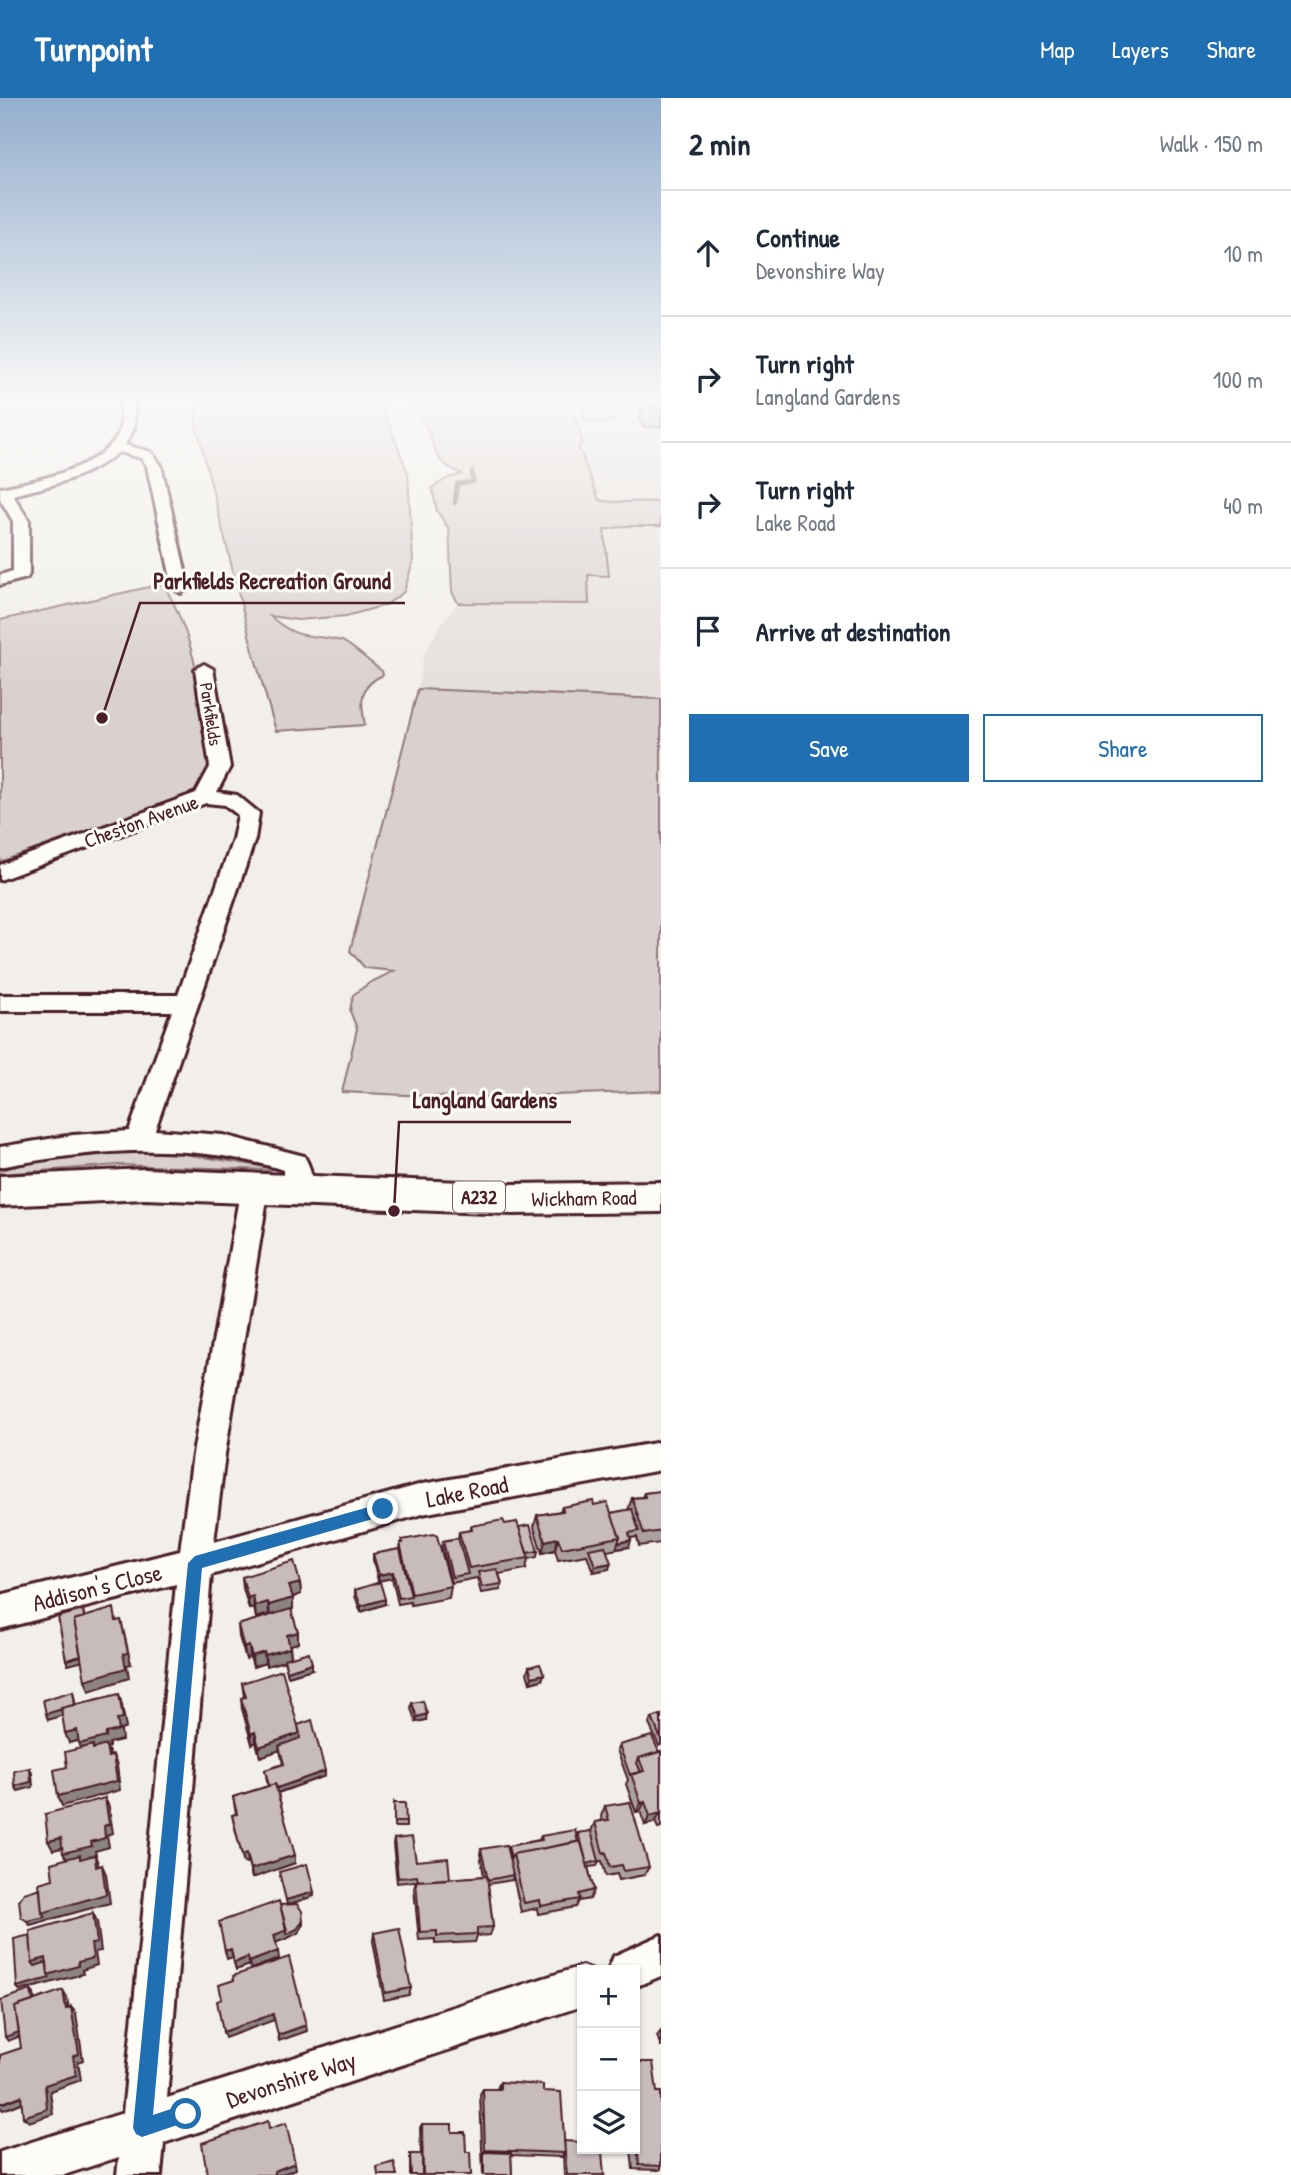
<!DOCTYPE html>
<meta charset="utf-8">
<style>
body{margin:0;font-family:"Patrick Hand",sans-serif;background:#f2f2f3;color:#1f2937}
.controls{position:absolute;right:21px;bottom:21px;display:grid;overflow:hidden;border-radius:0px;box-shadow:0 2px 5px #0004}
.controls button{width:63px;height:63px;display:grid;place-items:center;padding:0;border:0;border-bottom:2px solid #e0e1e3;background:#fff;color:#1f2937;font:35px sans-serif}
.stop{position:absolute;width:21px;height:21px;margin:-16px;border:5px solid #1f6fb2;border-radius:50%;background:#fff}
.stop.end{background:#1f6fb2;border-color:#fff;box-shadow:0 2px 7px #0008}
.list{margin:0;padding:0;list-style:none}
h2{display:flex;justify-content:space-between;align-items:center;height:91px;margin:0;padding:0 28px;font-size:30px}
h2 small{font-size:23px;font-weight:400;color:#747a83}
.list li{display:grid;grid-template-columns:46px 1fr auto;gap:21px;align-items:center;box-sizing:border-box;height:126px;padding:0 28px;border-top:2px solid #e0e1e3}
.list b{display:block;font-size:26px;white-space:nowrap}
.list p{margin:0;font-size:23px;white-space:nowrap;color:#747a83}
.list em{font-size:23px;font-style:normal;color:#747a83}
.actions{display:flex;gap:14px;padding:21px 28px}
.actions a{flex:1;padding:16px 0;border:2px solid #1f6fb2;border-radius:0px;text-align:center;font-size:24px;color:#1f6fb2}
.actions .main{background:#1f6fb2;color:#fff}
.icon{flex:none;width:38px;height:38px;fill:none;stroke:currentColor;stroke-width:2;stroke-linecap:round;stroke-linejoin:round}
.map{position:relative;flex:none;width:661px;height:2077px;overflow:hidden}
header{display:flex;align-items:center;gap:42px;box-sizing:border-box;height:98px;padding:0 35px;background:#1f6fb2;color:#fff}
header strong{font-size:33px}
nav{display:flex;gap:38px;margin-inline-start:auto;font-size:24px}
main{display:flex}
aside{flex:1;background:#fff}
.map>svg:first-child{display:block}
.built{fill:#e5dfdd}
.green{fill:#d9d0cf;stroke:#92787d;stroke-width:2}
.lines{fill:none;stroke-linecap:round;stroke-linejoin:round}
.stream{stroke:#8b6f75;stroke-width:4.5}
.minor-casing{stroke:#4a1f2b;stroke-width:6}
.trunk-casing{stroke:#4a1f2b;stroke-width:6}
.minor{fill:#fdfcf7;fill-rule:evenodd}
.trunk{fill:#fdfcf7;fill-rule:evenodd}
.wall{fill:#aca1a1;stroke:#4a1f2b;stroke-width:2}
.shaded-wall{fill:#8c8383;stroke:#4a1f2b;stroke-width:2}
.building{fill:#c8bbbb;stroke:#4a1f2b;stroke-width:2}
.route{fill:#1f6fb2}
.labels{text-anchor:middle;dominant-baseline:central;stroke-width:6;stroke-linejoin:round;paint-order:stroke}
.far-street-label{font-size:18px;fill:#4a1f2b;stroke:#fdfcf7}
.shield{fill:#fdfcf7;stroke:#806168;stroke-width:2}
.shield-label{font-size:19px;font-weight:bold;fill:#4a1f2b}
.street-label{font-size:21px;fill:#4a1f2b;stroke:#fdfcf7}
.near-street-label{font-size:24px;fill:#4a1f2b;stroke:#fdfcf7}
.leader{fill:none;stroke:#4a1f2b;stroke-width:2.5}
.callout-dot{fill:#4a1f2b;stroke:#fdfcf7;stroke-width:2.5}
.callout-label{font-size:23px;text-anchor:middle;font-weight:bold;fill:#4a1f2b;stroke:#fdfcf7;stroke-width:6;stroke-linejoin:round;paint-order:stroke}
</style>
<header>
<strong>Turnpoint</strong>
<nav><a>Map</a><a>Layers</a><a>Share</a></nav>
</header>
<main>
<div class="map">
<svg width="661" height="2077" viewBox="0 0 661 2077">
<rect width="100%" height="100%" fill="#f2efeb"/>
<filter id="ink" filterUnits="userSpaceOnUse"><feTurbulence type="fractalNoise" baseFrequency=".0143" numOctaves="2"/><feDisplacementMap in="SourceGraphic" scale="14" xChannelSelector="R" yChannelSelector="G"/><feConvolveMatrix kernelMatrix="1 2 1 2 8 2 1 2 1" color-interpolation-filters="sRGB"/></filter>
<g filter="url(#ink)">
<path class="built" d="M576,301H661V601L418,591L424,557L441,526L458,505L589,506L587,476L597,478L599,402L577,347L583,346L574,316Z"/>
<path class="green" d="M195,301H379L408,375L413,464L404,494L386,507L346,518L298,522L270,518C299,544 310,535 342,543C349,545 373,567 382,573L383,577C359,588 360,602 365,627L276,633L254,557L196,326Z
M406,301H576L574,316L583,346L578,348L599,402C618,407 640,401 661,405V428H625L604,432L609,478L588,477L589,506L458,505L452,494L449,431L437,413L432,390L448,380L462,376C430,361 439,356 426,329C421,320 413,310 406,301Z
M580,305H606L614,324H587Z
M163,486C197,541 203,607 212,669L194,694L0,764V522Z
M418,591L661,601V993L470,1000L342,994L357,931L350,913L353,897L369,885L394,873L365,870L350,853Z
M102,1053L184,1056L272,1070L271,1072L119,1067L0,1076V1072L50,1060Z"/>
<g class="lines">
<path class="stream" d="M455,405L457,386L473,384L472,373"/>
<defs>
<path id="minor" d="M121,301H135L134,330L125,347L151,354L161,367L189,490L181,495L173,490L147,368L141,360L119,354C88,379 51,388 13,397L29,423V476L27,480L0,487V477L13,473V423L0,401V390C35,383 96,372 117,339C123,328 121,313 121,301Z
M204,566L213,571L230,669L217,694L237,697L259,715L255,741L155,1032L223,1037L304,1058C312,1071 314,1084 307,1097L297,1100L287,1097L283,1090V1072C190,1043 95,1051 0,1069V1049L73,1037L129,1033L172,913H0V897H178L233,741L238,717L225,707L206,705L0,782V767L196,695L210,669L195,571Z
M255,1079L265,1082L269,1089L225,1356L214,1444L422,1386L661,1344V1372L422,1416L211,1477L167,2000L582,1868L593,1872H582V1908L164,2045L161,2077H117L119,2059L64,2077H0V2054L123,2015L176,1486L0,1531V1497L180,1453L193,1356L241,1089L245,1082Z
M661,1837V1878L635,1889V1872H608L614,1858Z"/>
<path id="trunk" d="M145,1071L512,1086L661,1084V1114L512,1116L145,1101L0,1108V1078Z"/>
</defs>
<use href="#minor" class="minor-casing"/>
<use href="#trunk" class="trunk-casing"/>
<use href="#minor" class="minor"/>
<use href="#trunk" class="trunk"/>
</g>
<path class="wall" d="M643,301H661V329H643L640,321Z
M661,1393V1445L639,1448L637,1439L631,1440L629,1449L607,1453L609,1471L593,1474L587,1457L558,1462L555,1452L542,1455L534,1429L537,1417L560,1413L562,1409L594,1407L611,1415L628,1412L632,1400L642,1399L644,1395Z
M505,1426L519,1429L538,1453L537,1459L528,1461L526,1471L499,1476L502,1486L500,1492L481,1495L477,1480L451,1485L442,1449L443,1443L458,1440L459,1434L471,1432V1428Z
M402,1442L451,1488L449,1500L411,1507L410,1504L398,1506L392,1480L378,1483L373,1462V1456L400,1451Z
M242,1479L300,1485L301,1496L293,1499V1511L291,1512L298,1534V1545L290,1547L291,1559L312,1571L288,1578L284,1563L266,1568L265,1565L253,1569L250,1559L246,1561L239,1539L238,1527L269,1518V1516L256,1520L254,1510L249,1511L243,1490Z
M355,1492L385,1506L361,1514L355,1498Z
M529,1569L544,1576L542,1582L530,1585L527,1575Z
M242,1585L298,1627L325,1673V1678L278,1695L295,1765L252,1780L248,1764L244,1765L234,1726L232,1717L236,1716L233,1699L268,1688L265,1672L283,1666L280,1652L260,1659L256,1644L252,1646L242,1611L241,1600L244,1599Z
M412,1605L426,1622L416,1624L411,1611Z
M661,1617V1647L659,1648L649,1626L652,1620Z
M619,1647L659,1654L661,1653V1729L658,1730L655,1724L645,1727L640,1713L636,1714L626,1686L628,1682L617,1652Z
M394,1705L406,1724V1729H394Z
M605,1708L649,1769L644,1777L619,1782L617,1776L606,1778L602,1763H599L597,1768L588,1769L594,1792L590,1801L579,1803L576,1809L538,1816L537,1810L521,1814L513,1778L512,1782L488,1786L493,1829L490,1837L477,1838L475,1844L435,1846V1841L419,1842L414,1791L416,1783L397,1785L393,1746L394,1741L416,1763L450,1781L484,1778L480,1756L481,1751L507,1752L508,1748L539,1742L541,1738L577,1739L578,1735L591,1733L595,1724L602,1723L601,1718Z
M374,1835L411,1890L409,1897L384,1902L373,1843Z
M661,1933V1949L657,1938Z
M635,1964L657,1994H661V2071L659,2072L633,2071L631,2051H635Z
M500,1984L543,1993L564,2043L584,2054L604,2077H564L563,2057L561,2059L511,2057L512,2077H483L480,1996L483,1991H497Z
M422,2026L452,2034L466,2054L471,2077H410V2056H421L420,2030Z"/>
<path class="shaded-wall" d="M558,1440L555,1452L542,1455L545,1443Z
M631,1442L629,1449L616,1451L618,1445Z
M611,1465L609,1471L593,1474L595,1468Z
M393,1474L392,1480L378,1483L379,1477Z
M300,1485L301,1496L290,1500L289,1488Z
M253,1498L254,1510L249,1511L248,1500Z
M293,1500V1511L270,1519L269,1507Z
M385,1501V1506L361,1514V1508Z
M268,1504L269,1516L256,1520L255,1508Z
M83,1512L87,1530L84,1563L68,1567L66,1562Z
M121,1522L131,1566L127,1567L129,1580L89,1593L85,1582L123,1556Z
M298,1534V1545L287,1548V1537Z
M249,1548L250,1559L246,1561L244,1550Z
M290,1550L291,1561L266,1568L265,1557Z
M264,1554L265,1565L253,1569L252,1558Z
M312,1565V1571L288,1578L287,1573Z
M544,1576L542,1582L530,1585L532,1579Z
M73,1593L77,1613L48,1622L46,1616Z
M119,1596L122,1607L126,1630L121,1632L122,1642L109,1645V1649L107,1650L110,1657L111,1669L83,1656L79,1646L106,1635L117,1621Z
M427,1616L426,1622L416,1624L417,1619Z
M77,1632L81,1642L69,1645L65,1635Z
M255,1634L256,1644L252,1646L251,1636Z
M300,1635V1646L279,1648L280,1652L260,1659L259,1649Z
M113,1657L117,1667L120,1692L62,1708L58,1698Z
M30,1670L32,1675L33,1689L18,1693L15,1688Z
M325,1673V1678L271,1697V1692Z
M105,1700L109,1709L113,1735L107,1737L109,1749L95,1753L96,1757H95L98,1765L100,1778L68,1764L63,1755L91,1744Z
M645,1704L640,1713L636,1714L641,1705Z
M661,1715L655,1724L645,1727L650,1718Z
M61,1740L66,1749L53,1752L48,1743Z
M247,1755L248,1764L244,1765L242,1757Z
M295,1757V1765L252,1780L251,1771Z
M102,1767L106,1776L110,1805L30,1827L27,1823L42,1815Z
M314,1794V1798L287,1807L286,1802Z
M93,1815L97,1823L101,1853L95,1854L97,1867L82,1872L83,1876L20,1893L17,1889L48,1877L38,1872L32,1864L46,1860L78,1864L91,1846Z
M303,1823V1827L298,1835L288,1840L275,1845L274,1837Z
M231,1851L233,1859L227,1861L225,1853Z
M278,1853L279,1861L251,1871L249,1864Z
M248,1859L250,1867L236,1872L234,1865Z
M31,1892L34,1896L36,1910L23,1937L8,1943L5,1939Z
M63,1892L67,1899L70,1918L66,1911Z
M71,1909L76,1915L83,1962L78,1964L81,1982L50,1993L53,2016L29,2024L23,2019L45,1987L73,1958Z
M273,1916L274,1922L225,1940L223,1934Z
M306,1927L307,1933L279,1943L278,1937Z
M21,1998L26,2003L3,2012L0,2009V2006Z
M295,2065L296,2071L280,2077H275L274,2073Z"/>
<path class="building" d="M644,301H661V307H647Z
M661,1393V1433L644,1436L632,1400L645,1399L644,1395Z
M593,1403L594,1407L607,1404L620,1439L562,1450L558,1440L545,1443L537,1417L563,1413L562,1409Z
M632,1411L639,1433L629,1435L631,1442L618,1445L620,1439L611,1415Z
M503,1422L505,1426L517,1424L529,1460L469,1470L459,1434L472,1432L471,1428Z
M530,1427L538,1453L527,1455L519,1429Z
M434,1436L437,1438L451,1488L412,1496L400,1445H403L402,1442Z
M458,1440L468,1476L452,1479L443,1443Z
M605,1448L611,1465L595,1468L589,1451Z
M400,1451L411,1498L399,1500L393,1474L379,1477L373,1456Z
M294,1463L300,1485L289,1488L293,1500L269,1507L268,1504L255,1508L253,1498L248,1500L242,1479Z
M497,1471L502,1486L482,1489L478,1474Z
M380,1484L385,1501L361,1508L355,1492Z
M114,1510L116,1523L121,1522L128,1555L123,1556L126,1570L85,1582L74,1522Z
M291,1511L298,1534L287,1537L290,1550L265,1557L264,1554L252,1558L249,1548L244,1550L238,1527Z
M83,1512L84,1519L74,1522L81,1558L66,1562L58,1519Z
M309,1554L312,1565L287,1573L284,1561Z
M540,1566L544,1576L532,1579L529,1569Z
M282,1572L300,1635L259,1649L255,1634L251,1636L241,1600L246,1599L242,1585Z
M73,1593L75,1607L61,1610L62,1611L46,1616L43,1602Z
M119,1596L123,1620L117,1621L119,1632L106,1635V1639L79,1646L77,1632L65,1635L61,1610Z
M423,1603L427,1616L417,1619L412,1605Z
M661,1617V1641L652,1620Z
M312,1622L325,1673L277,1690L275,1686L269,1688L265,1672L284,1666L279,1648L300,1640L298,1627Z
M652,1638L659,1654L639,1660L637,1665L641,1674L630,1677L619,1647Z
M93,1647V1651L106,1647L108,1659L113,1657L117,1683L58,1698L54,1672L67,1669L65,1654Z
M661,1653V1715L650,1718L645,1704L641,1705L631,1676L644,1673L639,1660Z
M30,1670L31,1684L15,1688L14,1673Z
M275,1686L295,1757L251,1771L247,1755L242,1757L232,1717L237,1716L233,1699Z
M105,1700L109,1726L104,1728L105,1740L91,1744L92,1748L63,1755L61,1740L48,1743L45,1716Z
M630,1704L649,1769L624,1773L622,1767L610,1769L606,1754L603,1755L595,1724L609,1722L605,1708Z
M394,1705H405L406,1724H394Z
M575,1732L578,1744L513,1756L511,1760L508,1748L542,1742L541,1738Z
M591,1733L599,1763L587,1766L578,1735Z
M412,1739L416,1763L448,1760L450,1781L418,1783L417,1778L398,1780L394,1741Z
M581,1743L594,1792L579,1796L580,1801L541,1808L540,1802L524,1805L513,1756Z
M506,1747L513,1777L488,1782L481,1751Z
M80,1757V1761L95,1757L96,1769L102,1767L106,1796L42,1815L39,1785L53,1781L51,1765Z
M307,1766L314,1794L286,1802L279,1774Z
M487,1778L493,1829L477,1830V1836L437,1838V1833L420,1834L416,1783Z
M40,1790L42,1815L45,1819L27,1823L21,1819L19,1802L24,1795Z
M279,1803L287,1832L274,1837L278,1853L249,1864L248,1859L234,1865L231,1851L225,1853L219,1824Z
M297,1806L302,1813L303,1823L297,1831L287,1836L280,1807Z
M93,1815L97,1845L91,1846L93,1860L78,1864V1868L48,1877L46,1860L32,1864L30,1833Z
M399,1830L411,1890L385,1895L374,1835Z
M30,1837L32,1864L35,1868L47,1864L48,1877L50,1880L17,1889L14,1841Z
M289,1859L306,1927L278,1937L273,1916L223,1934L217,1903L222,1901L219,1887L234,1882L233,1878Z
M31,1892L33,1903L15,1909L19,1934L5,1939L1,1902Z
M63,1892L66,1911L71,1909L79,1956L73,1958L76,1977L45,1987L47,2011L23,2019L21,1998L0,2006V1957L21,1950L15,1909Z
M635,1964H653L657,1994H661V2068L639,2067L637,2044H635Z
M500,1984L543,1987V1993L561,1994L565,2055L485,2052L483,1991H500Z
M268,2023L269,2031L286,2025L295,2065L274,2073L275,2077H207L202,2045Z
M422,2026H452V2034H465L466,2054H470L471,2077H423Z
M564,2043L582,2044V2051H584V2054H602L604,2077H567Z
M484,2054L511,2055L512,2077H484Z
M410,2056H422V2077H411Z
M394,2064L397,2077H378L377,2069Z"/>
</g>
<linearGradient id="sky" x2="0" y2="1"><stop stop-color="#94aece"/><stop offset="0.51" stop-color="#f9f8f6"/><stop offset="1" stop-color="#f9f8f6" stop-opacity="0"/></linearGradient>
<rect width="661" height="592" fill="url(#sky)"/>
<path class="route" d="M383,1405L390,1411L383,1418L202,1470L153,2017L186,2006L192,2009L195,2016L192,2022L142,2039L136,2036L133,2030L188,1465L195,1458Z"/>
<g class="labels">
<g class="far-street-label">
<text transform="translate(211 616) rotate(81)">Parkfields</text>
</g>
<rect class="shield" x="453" y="1083.5" width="52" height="31" rx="5"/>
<g class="shield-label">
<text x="479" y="1099">A232</text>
</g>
<g class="street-label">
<text transform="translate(141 723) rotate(-20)">Cheston Avenue</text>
<text transform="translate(584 1100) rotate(-1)">Wickham Road</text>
</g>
<g class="near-street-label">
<text transform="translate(467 1393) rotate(-11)">Lake Road</text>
<text transform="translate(97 1489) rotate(-14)">Addison's Close</text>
<text transform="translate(291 1981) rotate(-18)">Devonshire Way</text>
</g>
</g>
<path class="leader" d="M102 620L140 505H405M394 1113L399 1024H571"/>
<g class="callout-dot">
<circle cx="102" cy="620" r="7"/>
<circle cx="394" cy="1113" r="7"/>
</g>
<g class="callout-label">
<text x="272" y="491">Parkfields Recreation Ground</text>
<text x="485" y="1010">Langland Gardens</text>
</g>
</svg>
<div class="controls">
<button>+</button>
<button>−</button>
<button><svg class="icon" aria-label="layers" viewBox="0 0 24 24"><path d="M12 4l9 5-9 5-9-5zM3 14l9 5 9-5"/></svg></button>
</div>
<div class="stop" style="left:186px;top:2016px"></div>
<div class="stop end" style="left:383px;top:1411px"></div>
</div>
<aside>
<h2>2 min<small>Walk · 150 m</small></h2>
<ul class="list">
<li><svg class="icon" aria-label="ahead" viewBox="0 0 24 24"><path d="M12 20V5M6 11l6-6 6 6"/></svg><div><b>Continue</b><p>Devonshire Way</p></div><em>10 m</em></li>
<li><svg class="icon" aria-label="right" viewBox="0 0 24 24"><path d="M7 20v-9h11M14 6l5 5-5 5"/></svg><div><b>Turn right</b><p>Langland Gardens</p></div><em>100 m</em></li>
<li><svg class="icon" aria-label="right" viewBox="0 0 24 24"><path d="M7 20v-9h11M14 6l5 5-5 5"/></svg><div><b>Turn right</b><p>Lake Road</p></div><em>40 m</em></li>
<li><svg class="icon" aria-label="arrive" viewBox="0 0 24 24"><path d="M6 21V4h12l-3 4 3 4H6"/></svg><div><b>Arrive at destination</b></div></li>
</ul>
<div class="actions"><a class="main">Save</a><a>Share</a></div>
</aside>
</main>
